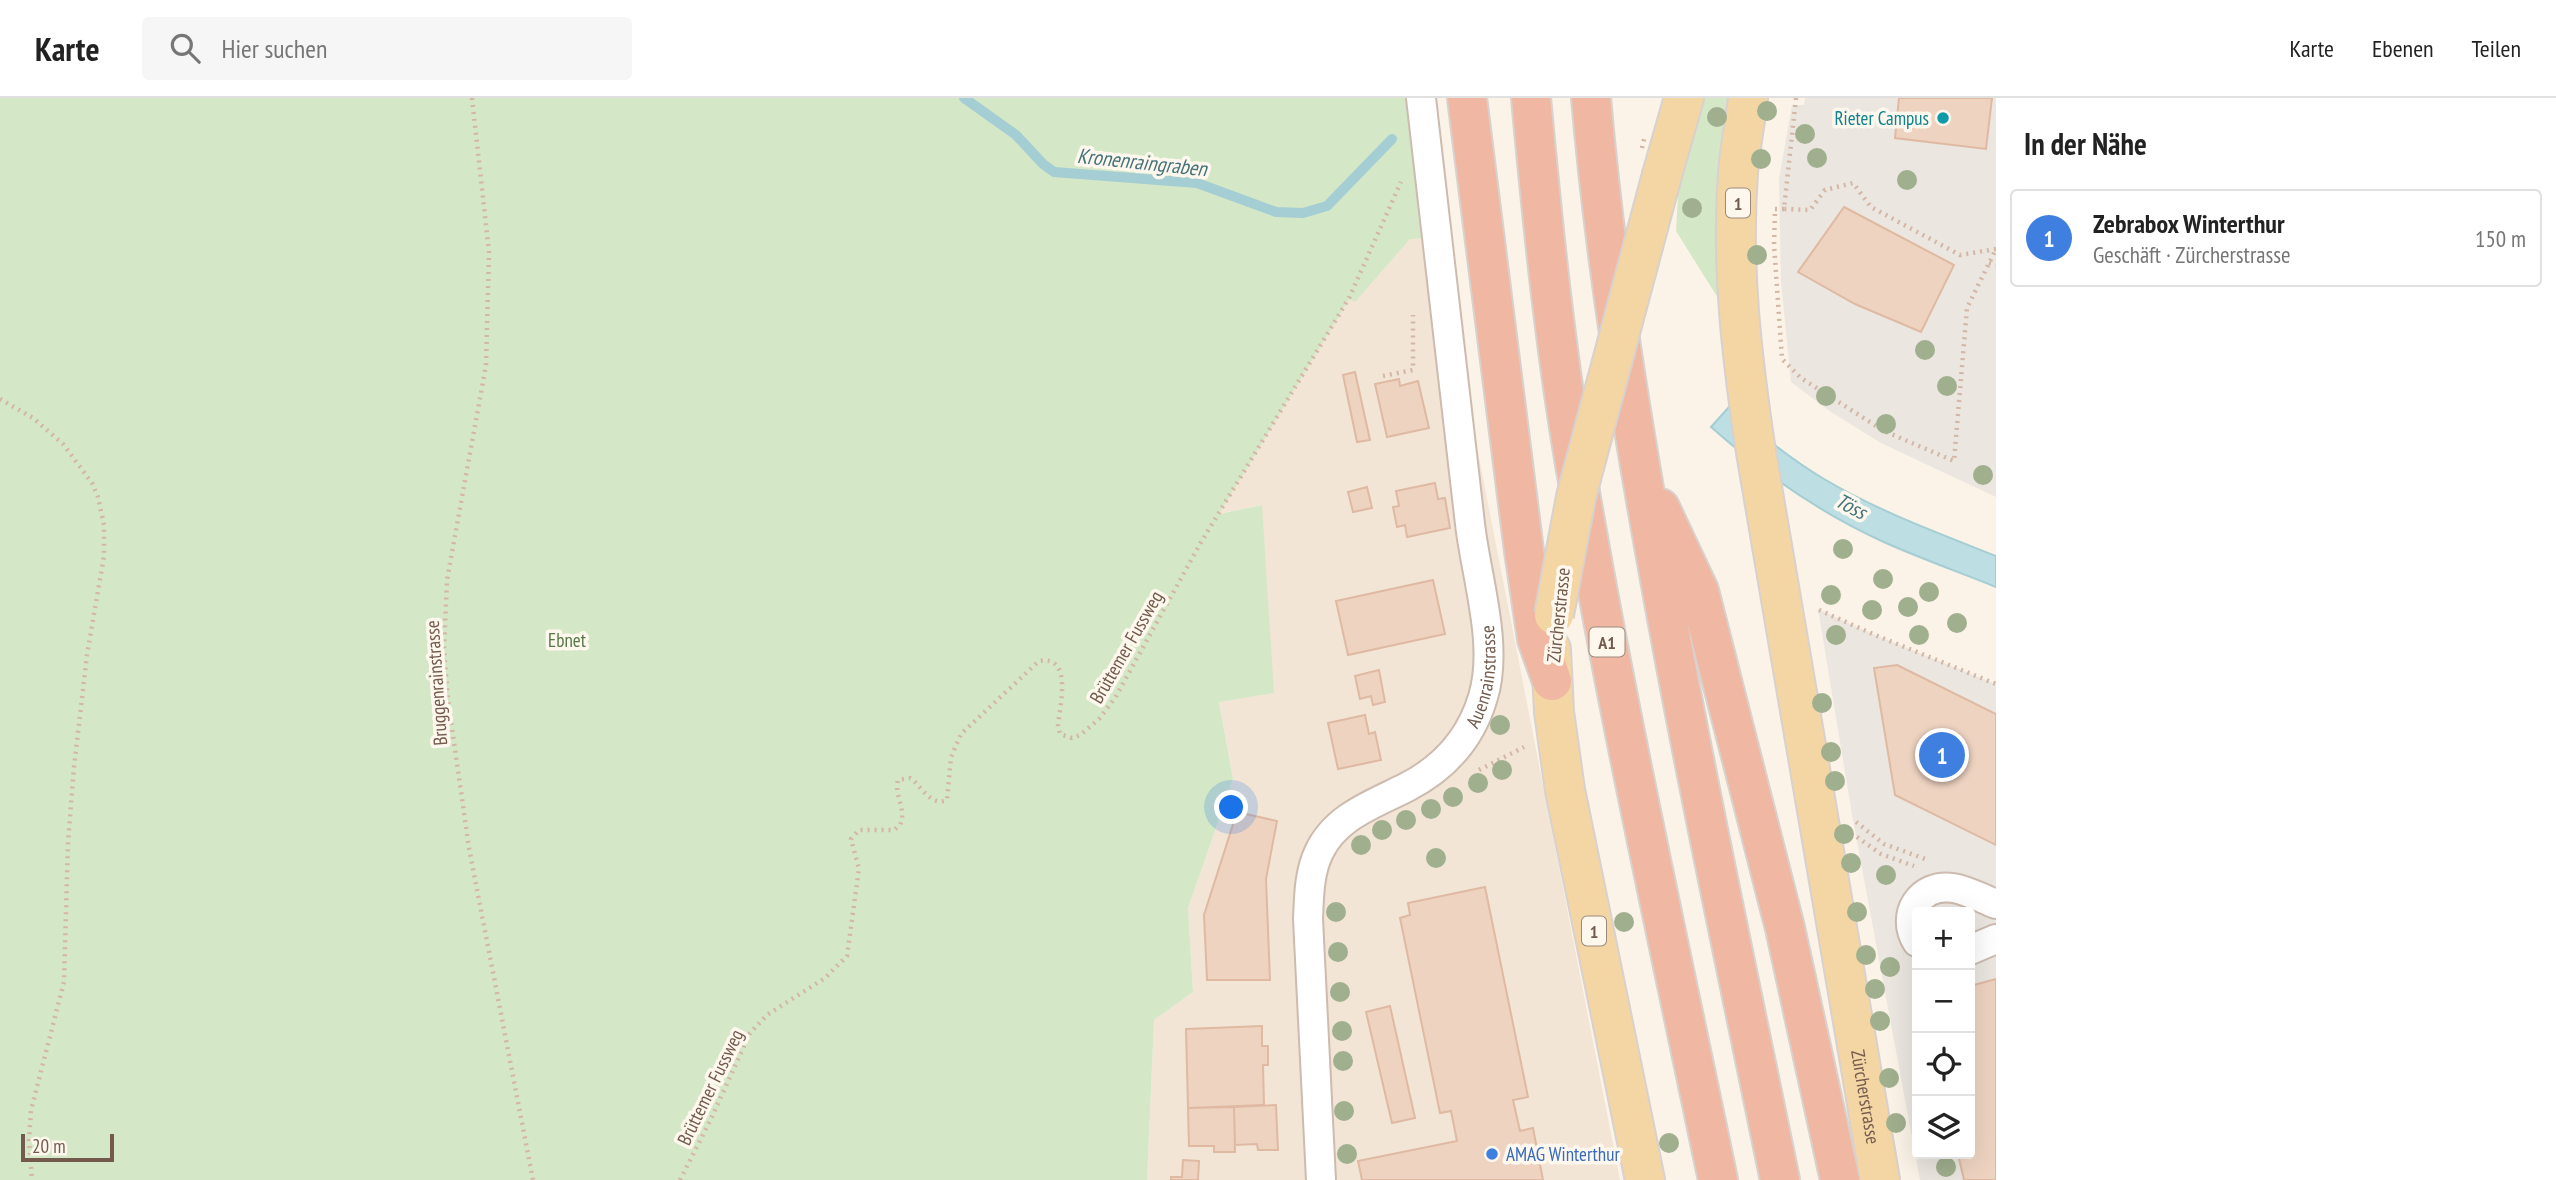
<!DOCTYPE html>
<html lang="de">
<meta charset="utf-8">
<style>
body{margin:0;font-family:"PT Sans Narrow",sans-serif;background:#f6f6f6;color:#222}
.controls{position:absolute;right:21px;bottom:21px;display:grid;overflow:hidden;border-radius:7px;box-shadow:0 7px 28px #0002}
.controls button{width:63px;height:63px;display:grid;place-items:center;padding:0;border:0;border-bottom:2px solid #e0e0e0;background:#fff;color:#222;font:35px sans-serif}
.scale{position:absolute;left:21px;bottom:18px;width:93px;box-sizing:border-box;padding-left:7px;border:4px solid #735a4d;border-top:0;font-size:19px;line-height:24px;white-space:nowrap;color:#735a4d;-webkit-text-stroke:5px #fef7ed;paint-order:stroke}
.you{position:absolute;left:1232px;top:710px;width:24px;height:24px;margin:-18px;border:5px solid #fff;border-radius:50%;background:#1a73e8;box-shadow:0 0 0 10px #1a73e833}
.badge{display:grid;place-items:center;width:46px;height:46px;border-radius:50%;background:#111827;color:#fff;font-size:23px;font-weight:700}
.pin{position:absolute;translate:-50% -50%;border:4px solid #fff;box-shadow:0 2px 7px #0006}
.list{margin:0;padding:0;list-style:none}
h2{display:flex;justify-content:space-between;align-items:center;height:91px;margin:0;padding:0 28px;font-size:30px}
h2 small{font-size:23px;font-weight:400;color:#767676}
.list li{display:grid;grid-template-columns:46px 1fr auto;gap:21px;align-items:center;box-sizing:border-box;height:98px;margin:0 14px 14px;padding:0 14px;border:2px solid #e0e0e0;border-radius:7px}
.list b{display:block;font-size:26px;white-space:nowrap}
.list p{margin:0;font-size:23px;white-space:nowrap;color:#767676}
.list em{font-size:23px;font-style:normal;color:#767676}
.icon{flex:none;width:38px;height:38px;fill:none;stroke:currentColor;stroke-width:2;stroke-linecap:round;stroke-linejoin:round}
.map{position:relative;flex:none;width:1996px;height:1082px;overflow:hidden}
header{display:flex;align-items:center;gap:42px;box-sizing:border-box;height:98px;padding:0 35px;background:#fff;border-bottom:2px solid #e0e0e0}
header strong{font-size:33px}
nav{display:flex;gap:38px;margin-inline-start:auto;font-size:24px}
.search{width:490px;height:63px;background:#f6f6f6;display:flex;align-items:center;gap:18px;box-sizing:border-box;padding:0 24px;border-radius:7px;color:#767676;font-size:26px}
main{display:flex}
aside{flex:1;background:#fff}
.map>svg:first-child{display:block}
.residential{fill:#f2e5d6}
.industrial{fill:#ebe6e0;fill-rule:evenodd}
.green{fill:#d4e7c7}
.water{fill:#bddee3;stroke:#a4cdd4;stroke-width:2}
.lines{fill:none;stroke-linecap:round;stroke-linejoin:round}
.stream{stroke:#a4cdd4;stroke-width:10}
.building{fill:#eed3c1;stroke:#dfb9a2;stroke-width:2}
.minor-casing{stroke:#ccbbae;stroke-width:32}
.primary-casing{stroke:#d8d1cd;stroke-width:42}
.motorway-casing{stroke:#d8d1cd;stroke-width:42}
.path{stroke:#d3b6a4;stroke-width:4.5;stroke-dasharray:2 5;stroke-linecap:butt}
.minor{stroke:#fff;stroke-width:28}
.primary{stroke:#f4d6a5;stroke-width:38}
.motorway{stroke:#f0b7a3;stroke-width:38}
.primary-bridge-casing{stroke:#d8d1cd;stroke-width:42;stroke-linecap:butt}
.path-bridge{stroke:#d3b6a4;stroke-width:4.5;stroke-dasharray:2 5;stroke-linecap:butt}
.primary-bridge{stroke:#f4d6a5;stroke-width:38}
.tree{fill:#a0af8e}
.culture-dot{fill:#0f9aa8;stroke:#fef7ed;stroke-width:2.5}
.shop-dot{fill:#3f7fe0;stroke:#fef7ed;stroke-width:2.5}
.labels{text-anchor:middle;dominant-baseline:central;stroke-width:7;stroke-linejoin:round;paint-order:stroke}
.shield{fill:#fef7ed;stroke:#9d897d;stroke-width:2}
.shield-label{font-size:18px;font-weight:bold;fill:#735a4d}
.culture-label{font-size:19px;fill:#0d838f;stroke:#fef7ed;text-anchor:end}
.street-label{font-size:19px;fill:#735a4d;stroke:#fef7ed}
.park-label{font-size:19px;fill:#557846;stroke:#fef7ed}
.shop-label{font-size:19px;fill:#366cbe;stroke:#fef7ed;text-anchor:start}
.water-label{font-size:21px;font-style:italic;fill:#45747d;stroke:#fef7ed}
</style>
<header>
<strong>Karte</strong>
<div class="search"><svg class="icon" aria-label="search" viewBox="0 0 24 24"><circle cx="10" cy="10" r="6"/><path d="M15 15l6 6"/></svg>Hier suchen</div>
<nav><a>Karte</a><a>Ebenen</a><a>Teilen</a></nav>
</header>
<main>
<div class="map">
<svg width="1996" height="1082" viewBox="0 0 1996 1082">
<rect width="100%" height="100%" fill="#fbf3e7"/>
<path class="residential" d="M1436,139L1620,1082H1147L1154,922L1193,894L1188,810L1233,681L1219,603L1273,595L1261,407L1218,416L1349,200L1355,203L1411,140Z"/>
<path class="industrial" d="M1805,0H1996V399L1881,345L1831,314L1791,284L1781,183L1779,81L1792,7H1804Z
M1818,511L1875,537L1996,586V1082H1920L1853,722ZM1917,814H1970V1056H1917Z"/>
<path class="green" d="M0,0H1419L1436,139L1410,141L1355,204L1349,201L1219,416L1262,407L1274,595L1219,604L1233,681L1188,810L1193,894L1154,922L1147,1082H0Z
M1704,0H1729L1719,126L1718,200L1676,133L1679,82Z"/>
<path class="water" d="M1729,309C1759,335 1790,361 1824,381C1878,413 1938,435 1996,458V489C1959,474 1922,461 1886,445C1821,416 1764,376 1711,329Z"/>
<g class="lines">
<path class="stream" d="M964,0L1016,37L1043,66L1054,74L1197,85L1276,114L1303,115L1327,108L1392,41"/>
</g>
<path class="building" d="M1899,0H1992L1986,51L1895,40Z
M1844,109L1954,167L1921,234L1855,206L1798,174Z
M1355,274L1370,342L1357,344L1343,277Z
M1399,281L1400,288L1418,283L1429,330L1387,339L1375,286Z
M1435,385L1438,401L1445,400L1450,430L1407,439L1405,427L1397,429L1393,409L1399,408L1396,393Z
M1367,389L1372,410L1353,414L1348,394Z
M1433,482L1445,536L1348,557L1336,503Z
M1897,567L1996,616V747L1895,697L1874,570Z
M1379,572L1385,604L1373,607L1371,598L1360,601L1355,578Z
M1365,617L1369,636L1375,634L1381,662L1338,671L1328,625Z
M1237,714L1277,723L1266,781L1270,882H1207L1204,817Z
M1485,789L1528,999L1513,1002L1520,1033L1533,1030L1543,1082H1362L1358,1063L1457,1043L1451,1013L1440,1015L1400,820L1410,817L1408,805Z
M1996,881V1082H1964L1958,1056H1970V888Z
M1390,908L1415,1020L1392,1025L1366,914Z
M1262,928V948H1268V967H1263L1264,1007L1188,1010L1186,931Z
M1276,1007L1278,1052H1258L1257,1046L1235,1047L1234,1009Z
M1234,1009L1235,1054H1214V1048H1189L1188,1010Z
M1183,1062L1199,1063L1198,1082H1171V1079H1182Z"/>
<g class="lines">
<defs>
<g id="minor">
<path d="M1917,844C1900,817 1920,785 1953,790C1967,792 1983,801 1996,806"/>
<path d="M1970,852L1996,841"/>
<path id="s1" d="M1321,1082L1308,821C1309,798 1309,775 1319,754C1336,718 1374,706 1407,689C1444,670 1471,640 1483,599C1499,547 1476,479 1470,426C1453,284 1436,142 1421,0"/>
</g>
<g id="primary">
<path id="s2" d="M1748,0C1745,25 1740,50 1738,75C1731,169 1742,261 1756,354L1880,1082"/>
<path d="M1662,77L1684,0"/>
<path d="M1551,551L1554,614L1565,692L1645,1082"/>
</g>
<path id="motorway" d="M1467,0L1524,453L1537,541L1552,583
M1531,0C1543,130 1556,260 1579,389C1619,621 1670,851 1718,1082
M1591,0C1605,162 1631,321 1660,481C1696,682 1739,882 1780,1082
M1660,410L1699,493L1785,830L1840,1082"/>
</defs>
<use href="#minor" class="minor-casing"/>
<use href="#primary" class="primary-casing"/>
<use href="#motorway" class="motorway-casing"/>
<path class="path" d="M472,0L489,154L486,267L447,482L444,550L448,602L469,750L533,1082
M1796,0L1784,111L1810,112L1825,92L1853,85L1871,109L1960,157L1996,151
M1784,111H1775L1774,147L1782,261L1801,280L1884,333L1954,363L1967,210L1995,153
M1989,165L1996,167
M1383,278L1413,272V217
M0,301L33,320L63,346L92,385L98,399L104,427V458L87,557L74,669L68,744L64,884L31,1012L29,1043L32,1082
M1819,512L1875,537L1996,586
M1479,672L1524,649
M1856,724L1884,746L1928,762
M1857,739L1881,756L1914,768
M680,1082L710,1023L750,935L767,917L825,880L847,858L859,771L851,741L859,732H894L900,727C907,711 894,698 898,682L910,680C922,688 930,709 947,702L951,659L961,636L1039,563C1073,557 1060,607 1058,628L1060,636L1072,640L1080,637L1099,621L1115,600L1200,446L1349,200L1401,84"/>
<use href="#minor" class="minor"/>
<use href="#primary" class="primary"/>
<use href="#motorway" class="motorway"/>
<defs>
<path id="primary-bridge" d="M1554,517L1576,399L1662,77"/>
</defs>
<use href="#primary-bridge" class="primary-bridge-casing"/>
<path class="path-bridge" d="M1642,50L1645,37"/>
<use href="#primary-bridge" class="primary-bridge"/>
</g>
<g class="tree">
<circle cx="1767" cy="13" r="10"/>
<circle cx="1717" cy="19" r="10"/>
<circle cx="1805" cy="36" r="10"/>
<circle cx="1817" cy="60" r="10"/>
<circle cx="1761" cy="61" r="10"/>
<circle cx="1907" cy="82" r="10"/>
<circle cx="1692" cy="110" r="10"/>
<circle cx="1757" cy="157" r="10"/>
<circle cx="1925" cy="252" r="10"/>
<circle cx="1947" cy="288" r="10"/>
<circle cx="1826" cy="298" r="10"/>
<circle cx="1886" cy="326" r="10"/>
<circle cx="1983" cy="377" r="10"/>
<circle cx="1843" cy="451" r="10"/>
<circle cx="1883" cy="481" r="10"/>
<circle cx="1929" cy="494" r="10"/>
<circle cx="1831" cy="497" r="10"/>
<circle cx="1908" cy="509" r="10"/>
<circle cx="1872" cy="512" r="10"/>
<circle cx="1957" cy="525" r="10"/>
<circle cx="1836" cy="537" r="10"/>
<circle cx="1919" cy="537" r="10"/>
<circle cx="1822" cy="605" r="10"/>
<circle cx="1500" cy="627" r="10"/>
<circle cx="1831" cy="654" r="10"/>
<circle cx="1502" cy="672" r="10"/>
<circle cx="1835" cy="683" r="10"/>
<circle cx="1478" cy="685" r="10"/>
<circle cx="1453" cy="699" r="10"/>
<circle cx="1431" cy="711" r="10"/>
<circle cx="1406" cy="722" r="10"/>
<circle cx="1382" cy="732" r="10"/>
<circle cx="1844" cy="736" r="10"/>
<circle cx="1361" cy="747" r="10"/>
<circle cx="1436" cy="760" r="10"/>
<circle cx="1851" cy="765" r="10"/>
<circle cx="1886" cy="777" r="10"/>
<circle cx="1336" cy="814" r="10"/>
<circle cx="1857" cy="814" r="10"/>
<circle cx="1624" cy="824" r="10"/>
<circle cx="1338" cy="854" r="10"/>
<circle cx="1866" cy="857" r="10"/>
<circle cx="1890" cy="869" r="10"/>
<circle cx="1875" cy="891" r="10"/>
<circle cx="1340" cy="894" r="10"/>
<circle cx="1880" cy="923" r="10"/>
<circle cx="1342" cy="933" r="10"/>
<circle cx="1343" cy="963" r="10"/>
<circle cx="1889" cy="980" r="10"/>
<circle cx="1344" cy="1013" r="10"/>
<circle cx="1896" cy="1025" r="10"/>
<circle cx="1669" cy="1045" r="10"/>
<circle cx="1347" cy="1056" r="10"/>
<circle cx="1946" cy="1069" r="10"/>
</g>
<circle class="culture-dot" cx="1943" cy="20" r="7"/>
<circle class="shop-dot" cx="1492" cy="1056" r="7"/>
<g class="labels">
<g class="shield">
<rect x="1726" y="90.5" width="24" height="29" rx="5"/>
<rect x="1589.5" y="529.5" width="35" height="29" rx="5"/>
<rect x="1582" y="818.5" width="24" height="29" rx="5"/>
</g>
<g class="shield-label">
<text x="1738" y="105">1</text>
<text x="1607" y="544">A1</text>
<text x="1594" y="833">1</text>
</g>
<g class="culture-label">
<text x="1929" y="20">Rieter Campus</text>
</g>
<g class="street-label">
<text transform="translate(1558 517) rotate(-84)">Zürcherstrasse</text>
<text transform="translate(1126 549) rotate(-60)">Brüttemer Fussweg</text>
<text stroke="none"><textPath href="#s1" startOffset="583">Auenrainstrasse</textPath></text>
<text transform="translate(436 585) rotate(-94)">Bruggenrainstrasse</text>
<text transform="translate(710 989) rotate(-64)">Brüttemer Fussweg</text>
<text stroke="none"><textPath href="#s2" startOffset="1010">Zürcherstrasse</textPath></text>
</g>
<g class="park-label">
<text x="567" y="542">Ebnet</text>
</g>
<g class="shop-label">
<text x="1506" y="1056">AMAG Winterthur</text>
</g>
<g class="water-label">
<text transform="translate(1142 64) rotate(6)">Kronenraingraben</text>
<text transform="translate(1851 408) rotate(28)">Töss</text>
</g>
</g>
</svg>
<div class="controls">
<button>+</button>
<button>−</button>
<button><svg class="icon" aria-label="locate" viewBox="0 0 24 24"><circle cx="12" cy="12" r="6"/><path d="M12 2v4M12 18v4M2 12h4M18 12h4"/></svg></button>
<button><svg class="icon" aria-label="layers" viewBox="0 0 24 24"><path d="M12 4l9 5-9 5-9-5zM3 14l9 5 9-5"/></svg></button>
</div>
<div class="scale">20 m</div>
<div class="you"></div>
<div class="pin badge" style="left:1942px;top:657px;background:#3f7fe0">1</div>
</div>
<aside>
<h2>In der Nähe<small></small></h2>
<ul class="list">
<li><span class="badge" style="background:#3f7fe0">1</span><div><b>Zebrabox Winterthur</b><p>Geschäft · Zürcherstrasse</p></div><em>150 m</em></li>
</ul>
</aside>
</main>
